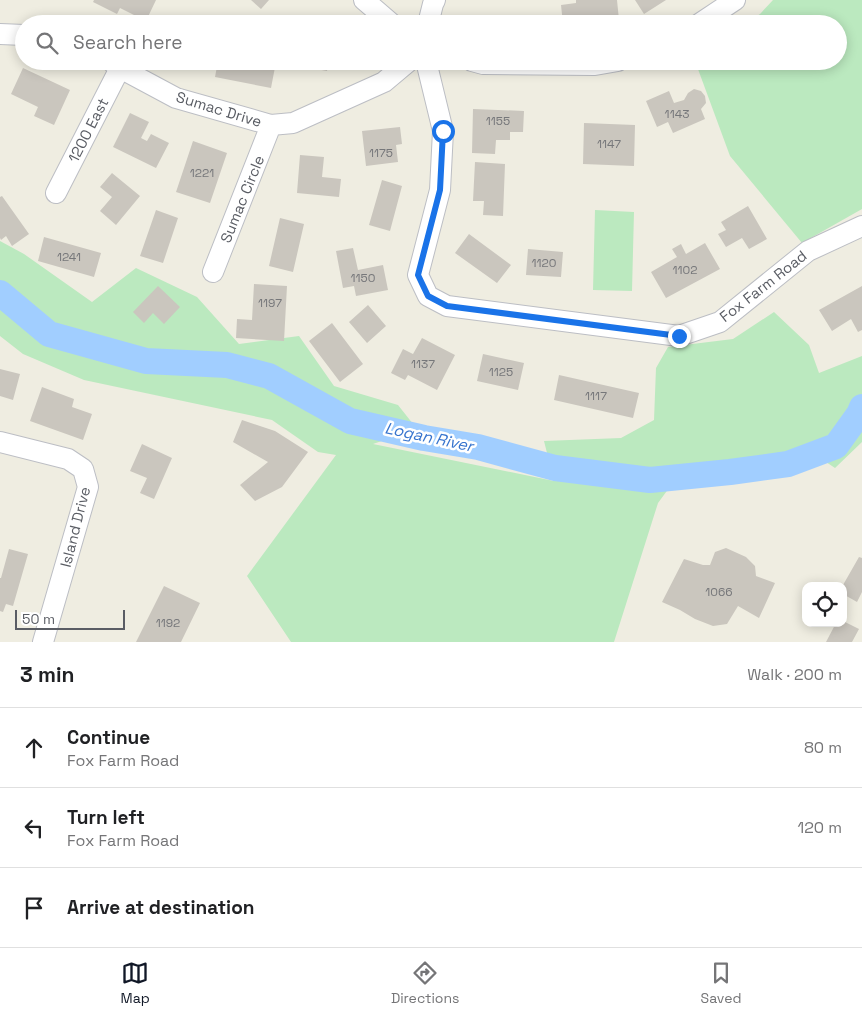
<!DOCTYPE html>
<meta charset="utf-8">
<style>
body{margin:0;font-family:"Space Grotesk",sans-serif;background:#f2f2f2;color:#202124}
.controls{position:absolute;right:15px;bottom:15px;display:grid;overflow:hidden;border-radius:10px;box-shadow:0 2px 12px #0003}
.controls button{width:45px;height:45px;display:grid;place-items:center;padding:0;border:0;border-bottom:1px solid #e0e0e0;background:#fff;color:#202124;font:25px sans-serif}
.scale{position:absolute;left:15px;bottom:12px;width:110px;box-sizing:border-box;padding-left:5px;border:2px solid #5a5d64;border-top:0;font-size:14px;line-height:18px;white-space:nowrap;color:#5a5d64;-webkit-text-stroke:4px #fff;paint-order:stroke}
.stop{position:absolute;width:15px;height:15px;margin:-11px;border:4px solid #1a73e8;border-radius:50%;background:#fff}
.stop.end{background:#1a73e8;border-color:#fff;box-shadow:0 1px 5px #0008}
.list{margin:0;padding:0;list-style:none}
h2{display:flex;justify-content:space-between;align-items:center;height:65px;margin:0;padding:0 20px;font-size:21px}
h2 small{font-size:16px;font-weight:400;color:#757577}
.list li{display:grid;grid-template-columns:32px 1fr auto;gap:15px;align-items:center;box-sizing:border-box;height:80px;padding:0 20px;border-top:1px solid #e0e0e0}
.list b{display:block;font-size:19px;white-space:nowrap}
.list p{margin:0;font-size:16px;white-space:nowrap;color:#757577}
.list em{font-size:16px;font-style:normal;color:#757577}
.icon{flex:none;width:28px;height:28px;fill:none;stroke:currentColor;stroke-width:2;stroke-linecap:round;stroke-linejoin:round}
.map{position:relative;flex:none;width:862px;height:642px;overflow:hidden}
.search{position:absolute;background:#fff;box-shadow:0 2px 12px #0003;left:15px;right:15px;top:15px;height:55px;display:flex;align-items:center;gap:12px;box-sizing:border-box;padding:0 18px;border-radius:28px;color:#757577;font-size:19px}
.sheet{height:305px;background:#fff}
nav{display:flex;justify-content:space-around;align-items:center;box-sizing:border-box;height:70px;border-top:1px solid #e0e0e0;background:#fff;font-size:14px;color:#757577}
nav a{display:grid;justify-items:center;gap:2px}
nav .on{color:#111827}
.map>svg:first-child{display:block}
.green{fill:#bbe9bf}
.lines{fill:none;stroke-linecap:round;stroke-linejoin:round}
.river{stroke:#a1ceff;stroke-width:26}
.building{fill:#cac6be}
.minor-casing{stroke:#bcbec4;stroke-width:22}
.minor{stroke:#fff;stroke-width:20}
.route{stroke:#1a73e8;stroke-width:6}
.labels{text-anchor:middle;dominant-baseline:central;stroke-width:5;stroke-linejoin:round;paint-order:stroke}
.number-label{font-size:12px;fill:#76777a}
.street-label{font-size:15px;fill:#5a5d64;stroke:#fff}
.water-label{font-size:16px;font-style:italic;fill:#3774ce;stroke:#fff}
</style>
<div class="map">
<svg width="862" height="642" viewBox="0 0 862 642">
<rect width="100%" height="100%" fill="#efede1"/>
<path class="green" d="M773,0H862V209L802,243L730,156L695,61H838V24H745L760,14Z
M595,210L634,212L632,291L593,290Z
M0,241L24,254L92,302L136,268L197,297L239,344L299,336L334,386L398,405L417,429L373,444L554,481L544,441L621,438L654,420L656,368L668,347L733,339L774,312L809,345L819,373L862,356V442L835,468L808,450L683,469L658,503L614,642H291L247,576L336,455L318,452L272,420L84,380L23,354L0,336Z"/>
<g class="lines">
<path class="river" d="M0,293L49,334L146,361L227,365L269,376L350,421L424,438L478,447L555,468L650,480L730,472L788,464L836,446L859,414L862,407"/>
</g>
<path class="building" d="M94,0H156L146,21L120,8L117,14L93,2Z
M251,0H269L261,9Z
M576,0H617L619,20L563,24L561,5L576,3Z
M635,0H666L644,14Z
M164,16L178,24H159Z
M218,61L276,62L271,88L215,77Z
M295,61H329L327,71L294,65Z
M23,68L70,90L54,125L34,116L38,107L11,94Z
M694,89L701,91L705,96L706,103L701,109L705,119L673,133L668,122L657,127L646,101L669,91L674,103L684,100L688,93Z
M473,109L524,111L523,132H510V140H496L495,154L472,153Z
M130,113L149,122L141,138L147,141L151,134L169,143L156,168L113,147Z
M584,123L635,125L634,166L583,164Z
M400,127L402,144L396,145L398,162L366,166L362,131Z
M193,141L227,153L210,203L176,192Z
M300,155L324,157L322,177L341,179L339,197L297,193Z
M475,162L505,164L503,216L483,215L484,201H473Z
M112,173L140,196L116,225L100,211L112,197L100,187Z
M382,180L402,186L390,231L369,225Z
M2,196L29,234L12,246L6,236L1,240L0,238V197Z
M748,206L767,239L749,249L742,238L726,247L718,234L726,230L721,222Z
M156,210L178,218L163,263L140,256Z
M280,218L304,224L293,272L269,266Z
M469,234L511,265L497,283L455,253Z
M44,237L101,253L94,277L38,261Z
M705,243L720,269L666,298L651,272L677,257L672,249L681,244L686,254Z
M353,248L358,270L383,265L388,290L356,296L354,286L343,288L336,251Z
M528,249L563,252L561,277L526,275Z
M254,284L287,286L284,341L236,338L237,319L252,320Z
M158,286L180,307L164,324L153,313L144,323L133,312Z
M862,286V330L858,332L851,319L832,331L819,310Z
M368,305L386,326L367,343L349,322Z
M332,323L363,364L340,382L309,341Z
M422,338L455,355L437,390L408,375L405,380L391,373L403,349L413,354Z
M483,354L524,363L518,390L477,381Z
M0,369L20,374L13,400L0,396Z
M559,375L639,393L633,418L554,400Z
M42,387L74,399L72,407L92,414L83,440L30,421Z
M242,420L275,431L308,452L282,487L255,501L240,485L268,462L233,442Z
M142,444L172,458L154,499L140,493L147,478L130,471Z
M726,548L746,557L755,566L756,576L775,583L759,618L738,606L727,624L713,626L695,619L680,610L662,602L684,559L703,565H710L715,552Z
M9,549L28,554L13,606L6,604L3,612L0,611V578H1Z
M859,557L862,558V592L857,602L843,594V585Z
M164,586L200,603L181,642H136Z
M843,621L859,629L852,642H826L836,623H843Z"/>
<g class="lines">
<defs>
<path id="minor" d="M364,0L392,24
M428,24L433,4L435,0
M699,24L735,0
M0,34L24,35
M111,61L120,68L176,98L271,125L293,123L384,82L409,61
M426,61L443,131L440,190L418,275L428,296L447,306L679,336L720,322L808,251L862,226
M472,61L483,64L595,65L618,61
M56,193L120,68
M213,272L271,125
M0,442L68,459L83,469L88,487L43,642"/>
</defs>
<use href="#minor" class="minor-casing"/>
<use href="#minor" class="minor"/>
</g>
<g class="lines">
<path class="route" d="M443,131L440,190L418,275L428,296L447,306L679,336"/>
</g>
<g class="labels">
<g class="number-label">
<text x="677" y="114">1143</text>
<text x="498" y="121">1155</text>
<text x="609" y="144">1147</text>
<text x="381" y="153">1175</text>
<text x="202" y="173">1221</text>
<text x="69" y="257">1241</text>
<text x="544" y="263">1120</text>
<text x="685" y="270">1102</text>
<text x="363" y="278">1150</text>
<text x="270" y="303">1197</text>
<text x="423" y="364">1137</text>
<text x="501" y="372">1125</text>
<text x="596" y="396">1117</text>
<text x="719" y="592">1066</text>
<text x="168" y="623">1192</text>
</g>
<g class="street-label">
<text transform="translate(219 109) rotate(17)">Sumac Drive</text>
<text transform="translate(88 130) rotate(-63)">1200 East</text>
<text transform="translate(242 199) rotate(-68)">Sumac Circle</text>
<text transform="translate(763 286) rotate(-38)">Fox Farm Road</text>
<text transform="translate(75 527) rotate(-76)">Island Drive</text>
</g>
<g class="water-label">
<text transform="translate(429 437) rotate(12)">Logan River</text>
</g>
</g>
</svg>
<div class="controls">
<button><svg class="icon" aria-label="locate" viewBox="0 0 24 24"><circle cx="12" cy="12" r="6"/><path d="M12 2v4M12 18v4M2 12h4M18 12h4"/></svg></button>
</div>
<div class="scale">50 m</div>
<div class="stop" style="left:443px;top:131px"></div>
<div class="stop end" style="left:679px;top:336px"></div>
<div class="search"><svg class="icon" aria-label="search" viewBox="0 0 24 24"><circle cx="10" cy="10" r="6"/><path d="M15 15l6 6"/></svg>Search here</div>
</div>
<section class="sheet">
<h2>3 min<small>Walk · 200 m</small></h2>
<ul class="list">
<li><svg class="icon" aria-label="ahead" viewBox="0 0 24 24"><path d="M12 20V5M6 11l6-6 6 6"/></svg><div><b>Continue</b><p>Fox Farm Road</p></div><em>80 m</em></li>
<li><svg class="icon" aria-label="left" viewBox="0 0 24 24"><path d="M17 20v-9H6M10 6l-5 5 5 5"/></svg><div><b>Turn left</b><p>Fox Farm Road</p></div><em>120 m</em></li>
<li><svg class="icon" aria-label="arrive" viewBox="0 0 24 24"><path d="M6 21V4h12l-3 4 3 4H6"/></svg><div><b>Arrive at destination</b></div></li>
</ul>
</section>
<nav>
<a class="on"><svg class="icon" aria-label="map" viewBox="0 0 24 24"><path d="M3 6l6-2 6 2 6-2v14l-6 2-6-2-6 2zM9 4v14M15 6v14"/></svg>Map</a>
<a><svg class="icon" aria-label="directions" viewBox="0 0 24 24"><path d="M12 3l9 9-9 9-9-9zM9 14v-3h6M13 9l2 2-2 2"/></svg>Directions</a>
<a><svg class="icon" aria-label="saved" viewBox="0 0 24 24"><path d="M7 4h10v16l-5-4-5 4z"/></svg>Saved</a>
</nav>
